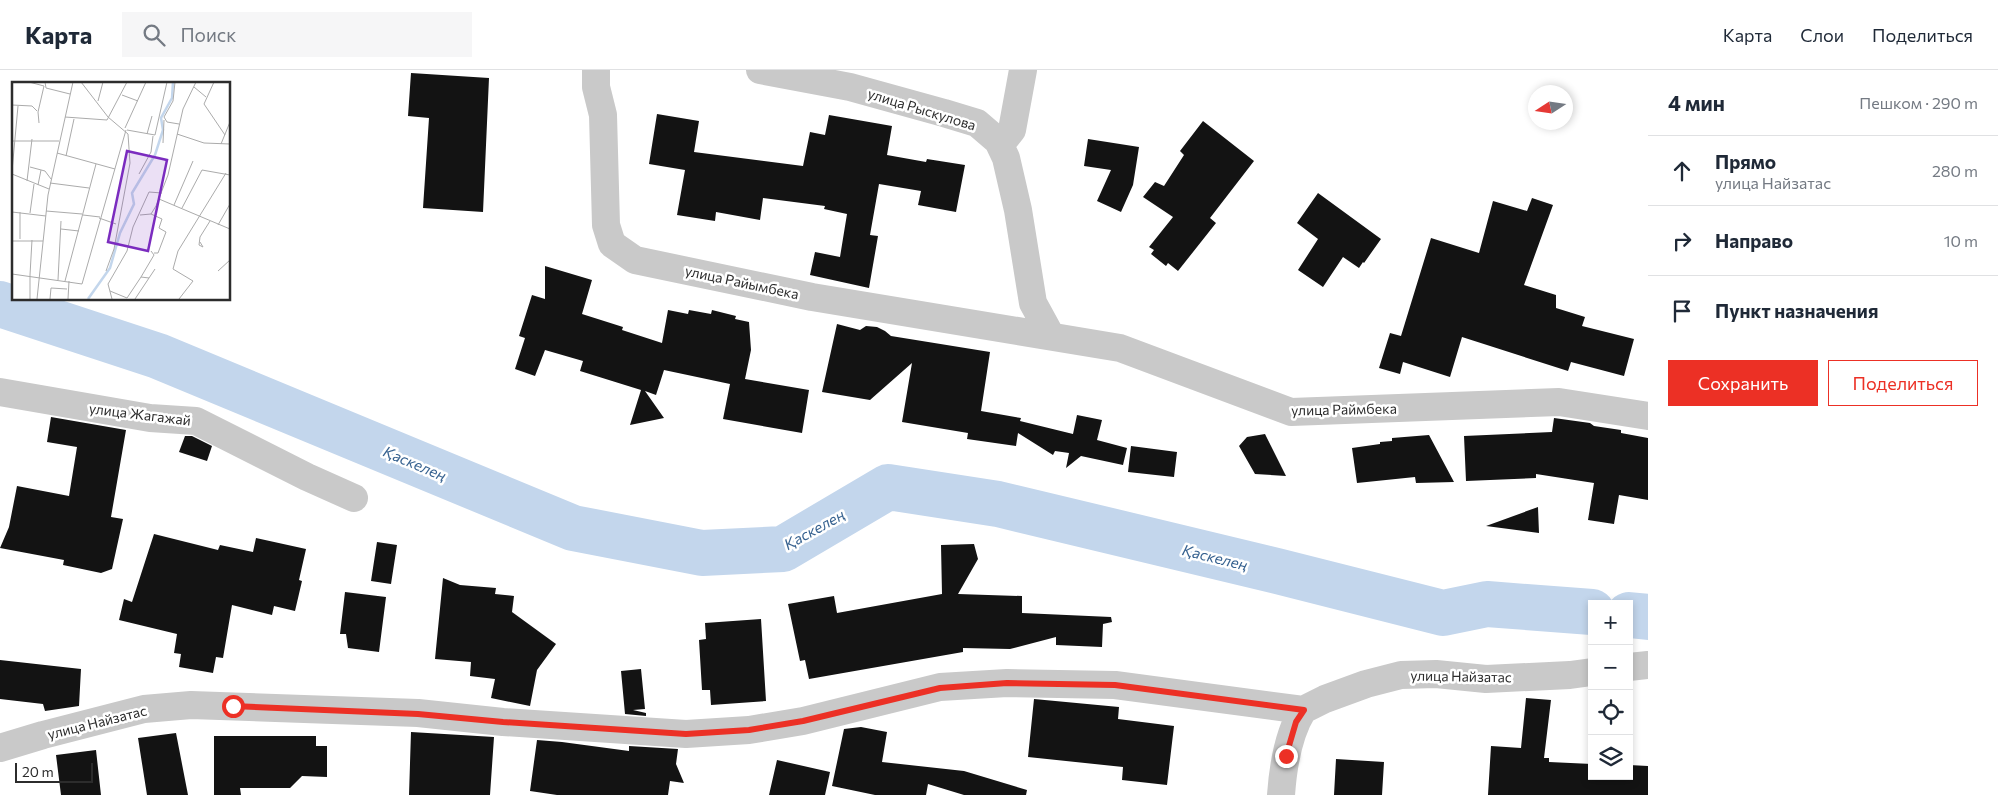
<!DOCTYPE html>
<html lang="ru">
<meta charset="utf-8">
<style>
body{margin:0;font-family:Commissioner,sans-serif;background:#f6f6f7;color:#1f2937}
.controls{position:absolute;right:15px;bottom:15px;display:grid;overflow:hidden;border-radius:0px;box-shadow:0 2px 8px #0003}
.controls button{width:45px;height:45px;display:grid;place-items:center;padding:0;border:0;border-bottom:1px solid #e0e1e3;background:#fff;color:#1f2937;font:25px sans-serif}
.compass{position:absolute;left:1528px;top:15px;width:45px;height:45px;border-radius:50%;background:#fff;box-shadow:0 2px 8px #0003;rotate:258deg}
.scale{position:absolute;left:15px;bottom:12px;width:78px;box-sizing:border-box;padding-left:5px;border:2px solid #2c2c2c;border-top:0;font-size:14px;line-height:18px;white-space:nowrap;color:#2c2c2c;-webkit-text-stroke:4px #fff;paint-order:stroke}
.stop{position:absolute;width:15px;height:15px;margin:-11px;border:4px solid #ec3025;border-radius:50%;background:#fff}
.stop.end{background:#ec3025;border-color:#fff;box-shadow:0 1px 5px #0008}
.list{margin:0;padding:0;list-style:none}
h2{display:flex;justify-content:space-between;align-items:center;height:65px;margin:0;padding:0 20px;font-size:21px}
h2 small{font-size:16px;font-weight:400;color:#747a83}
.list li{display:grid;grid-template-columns:32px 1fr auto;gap:15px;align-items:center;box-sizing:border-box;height:70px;padding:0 20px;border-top:1px solid #e0e1e3}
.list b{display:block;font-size:19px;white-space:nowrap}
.list p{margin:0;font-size:16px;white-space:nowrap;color:#747a83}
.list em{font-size:16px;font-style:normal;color:#747a83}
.actions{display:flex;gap:10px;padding:15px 20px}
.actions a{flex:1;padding:11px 0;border:1px solid #ec3025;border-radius:0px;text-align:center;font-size:18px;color:#ec3025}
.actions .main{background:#ec3025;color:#fff}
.icon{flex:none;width:28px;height:28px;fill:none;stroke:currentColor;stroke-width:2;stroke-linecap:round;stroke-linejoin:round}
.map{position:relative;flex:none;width:1648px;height:725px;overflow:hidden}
header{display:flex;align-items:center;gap:30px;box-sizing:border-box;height:70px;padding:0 25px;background:#fff;border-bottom:1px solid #e0e1e3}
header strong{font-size:24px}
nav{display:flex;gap:28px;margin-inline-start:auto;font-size:18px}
.search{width:350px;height:45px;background:#f6f6f7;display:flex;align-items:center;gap:12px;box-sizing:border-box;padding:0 18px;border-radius:0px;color:#747a83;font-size:19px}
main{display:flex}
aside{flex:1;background:#fff}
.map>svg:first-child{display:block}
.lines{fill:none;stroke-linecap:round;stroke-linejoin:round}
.river{stroke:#c3d6ec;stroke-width:46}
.building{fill:#131313}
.minor{stroke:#c9c9c9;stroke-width:28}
.route{stroke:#ec3025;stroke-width:6}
.labels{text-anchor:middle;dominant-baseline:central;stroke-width:5;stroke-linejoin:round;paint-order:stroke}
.street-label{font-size:14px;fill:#2c2c2c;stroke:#fff}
.water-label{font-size:15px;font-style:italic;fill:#376290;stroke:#fff}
.inset-river{fill:none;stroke:#c3d6ec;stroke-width:2.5}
.inset-road{fill:none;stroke:#ababab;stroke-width:1}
.view{fill:#7b2cbf;fill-opacity:0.15;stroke:#7b2cbf;stroke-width:2.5}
.inset-edge{fill:none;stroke:#2c2c2c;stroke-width:2.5}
</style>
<header>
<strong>Карта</strong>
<div class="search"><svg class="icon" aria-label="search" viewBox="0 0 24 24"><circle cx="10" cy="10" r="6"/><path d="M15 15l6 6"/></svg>Поиск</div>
<nav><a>Карта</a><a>Слои</a><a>Поделиться</a></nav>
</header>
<main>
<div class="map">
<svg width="1648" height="725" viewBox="0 0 1648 725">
<rect width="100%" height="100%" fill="#fff"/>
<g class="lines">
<path class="river" d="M0,234L158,286L573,458L702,483L783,479L888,417L998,434L1277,501L1443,543L1487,534L1592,542
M1629,545L1648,547"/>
</g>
<path class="building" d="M411,3L489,8L483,142L423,138L429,48L408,46Z
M657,44L699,51L694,82L803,96L810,62L825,65L829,45L892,56L887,85L926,92L927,89L965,95L956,142L918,135L921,121L879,114L870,165L878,166L869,218L810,205L815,182L840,187L847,144L824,139L825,136L763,128L760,150L716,142L715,151L677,145L685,100L649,94Z
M1203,51L1254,91L1210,148L1216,153L1178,201L1168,193L1166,196L1151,184L1154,180L1149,177L1173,147L1143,127L1155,112L1164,116L1184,85L1180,81Z
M1088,69L1139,77L1133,115L1121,142L1097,131L1111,100L1084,96Z
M1318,123L1381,169L1364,193L1363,192L1359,198L1343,187L1323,217L1298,200L1318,169L1297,153Z
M1532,128L1553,135L1524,215L1556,225V238L1585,247L1582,256L1634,269L1624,306L1571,292L1568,301L1462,267L1450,307L1403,292L1400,304L1379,298L1390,263L1401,266L1431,168L1479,183L1493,131L1527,141Z
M545,196L592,210L582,244L623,257L622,260L662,273L668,240L688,244L689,240L711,244L712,240L736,246L735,249L749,252L751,280L745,309L809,320L802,363L723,349L730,314L664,300L656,325L645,321L664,348L630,355L641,320L580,301L583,291L545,280L535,306L515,299L525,268L519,266L532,225L545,229Z
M837,254L860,260L866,256L877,257L885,261L891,266L990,282L981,341L1021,348L1020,351L1073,364L1077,345L1102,350L1097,370L1127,378L1123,395L1081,386L1066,398L1069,383L1055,381L1053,385L1018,363L1016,376L967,369L968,363L902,352L912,293L870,330L822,322Z
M51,347L126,360L111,447L123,449L112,499L101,503L63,495L64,490L0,478L9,457L17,416L69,426L77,377L47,372Z
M1554,348L1590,353L1594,356L1621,360V363L1648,368V430L1619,425L1614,454L1588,450L1594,413L1536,404V408L1466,411L1464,366L1552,362Z
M1265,364L1286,406L1255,404L1239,376L1247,367Z
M1429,365L1454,412L1416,413L1415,407L1357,413L1352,378L1380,374V372L1392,371V368Z
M185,366H192L212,376L207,391L179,382Z
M1131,376L1177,382L1174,407L1128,402Z
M1538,437L1539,463L1486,456Z
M154,464L218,480L220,475L253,482L256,468L306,479L299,510L302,511L295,541L274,536L272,545L232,535L223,588L216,587L213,603L179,597L181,584L174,583L177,564L119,550L124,529L132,532Z
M377,472L397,475L391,514L371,511Z
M974,474L978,489L958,524L1022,526V543L1111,547L1112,552L1103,554L1102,577L1056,575V567L1010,579L963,578V582L809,609L805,590L800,591L788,534L834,526L837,543L942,524L941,475Z
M443,508L460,515L496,518L495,524L514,526L512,542L556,574L537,600L530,636L491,628L495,609L470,606L471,592L435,589Z
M345,522L386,527L379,582L348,578L346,564H340Z
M761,549L766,631L711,635L710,620H702L699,570L706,569L705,553Z
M0,590L81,599L79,636L45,641L43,634L0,629Z
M641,599L645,639L633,640L646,643V646L625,644L621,601Z
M1526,628L1551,630L1544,688H1549V692L1592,694V706H1629V695L1648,696V725H1488L1491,676L1521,678Z
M1034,629L1119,637L1118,649L1174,656L1167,715L1122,710L1123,697L1028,687Z
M861,657L887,662L882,692L964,701L1027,720L1026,725H964L928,714L926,725H875L832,716L844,659Z
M411,662L494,667L490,725H409Z
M176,663L188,725H147L138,668Z
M214,666H316V676H327V707L302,706L290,718H240L241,725H214Z
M537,670L562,672L629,681V676L678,679L676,694L684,713L670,711L668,725H557L530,721Z
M96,680L101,725H61L56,685Z
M1336,689L1384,692L1382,725H1334Z
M777,690L830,702L825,725H769Z"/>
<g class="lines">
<path class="minor" d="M596,0V17L603,45L606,155L612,174L635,190L812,227L1120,278L1291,342L1559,332L1648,346
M760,0L850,17L944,43L977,53L998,71L1006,88L1018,140L1033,233L1051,266
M1000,75L1012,60L1023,0
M0,322L150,348L196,351L307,407L354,428
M1629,597L1648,595
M0,678L43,665L144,639L191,635L418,643L503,652L686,664L749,660L803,651L940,617L1007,613L1115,615L1303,640L1325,629L1366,614L1401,605L1436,604L1486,609L1570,605L1592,602
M1281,725C1283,697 1288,664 1303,640"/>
</g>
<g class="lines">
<path class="route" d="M233,636L418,644L503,652L686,664L749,660L803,651L940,618L1007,613L1115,615L1304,640L1296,652L1286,686"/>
</g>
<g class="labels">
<g class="street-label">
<text transform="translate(922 39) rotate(17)">улица Рыскулова</text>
<text transform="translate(742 212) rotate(12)">улица Райымбека</text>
<text transform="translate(1344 339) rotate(-1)">улица Раймбека</text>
<text transform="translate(140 344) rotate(7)">улица Жагажай</text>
<text transform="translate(1461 606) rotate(1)">улица Найзатас</text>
<text transform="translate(97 652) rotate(-14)">улица Найзатас</text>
</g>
<g class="water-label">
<text transform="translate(415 393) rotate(23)">Қаскелең</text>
<text transform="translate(814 459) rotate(-29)">Қаскелең</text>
<text transform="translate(1215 487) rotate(14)">Қаскелең</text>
</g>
</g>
<g transform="translate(12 12)">
<rect width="218" height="218" fill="#fff"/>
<path class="inset-river" d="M76,217L98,186L108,151L122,122L120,111L143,73L151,48L149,36L160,16L161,0"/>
<path class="inset-road" d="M17,0L32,4L26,30L27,41M33,0L34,6L58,12M69,0L96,35L116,52L118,81L102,167L94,189M163,0L161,19L152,35L155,40L167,42M202,0L192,22L213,53M182,5L194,15M110,13L126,19M86,19L91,0M0,23L20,24L25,29M53,35L95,38L115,0M113,46L134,0M115,48L143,53L155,0M135,52L140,34M165,52L192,61L218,62M0,59H47M151,61L152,38M209,62L218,40M45,71L103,87M54,74L62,37M18,85L33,89L39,97M0,89L6,24M0,92L37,107M127,92L139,70L141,54M15,99L20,57M38,101L77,106M26,103L29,88M147,117L218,147M162,123L181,79M170,126L190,88L218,93M34,129L70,132M0,130L34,134M18,131L22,102M139,132L150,137L147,146L154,150L146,171H142M71,133L88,135M128,133L139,132L144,124L156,93L171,27L184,0M87,136L104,142M206,143L218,122M49,147L67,149M8,157V130M0,159H31M188,160L191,165L187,163L188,155L198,139M206,189L218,178M0,192L70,202L114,48M18,193L20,158M18,193V217M129,195L142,173L139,169M46,198L49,139M53,199L84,82M98,209L115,216M115,216L129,195L137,196L143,187M25,217L36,113L61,0M38,217L39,206L55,207M56,217L57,199M100,217L96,202L115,169L121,145L137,110L150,111M123,217L137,196M167,217L181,199L161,187L166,169L214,91"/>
<path class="view" d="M115,69L155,78L136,169L96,160Z"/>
<rect width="218" height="218" class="inset-edge"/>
</g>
</svg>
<div class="controls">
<button>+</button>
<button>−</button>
<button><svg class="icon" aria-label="locate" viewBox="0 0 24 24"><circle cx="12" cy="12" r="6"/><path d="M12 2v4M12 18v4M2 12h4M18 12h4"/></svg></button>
<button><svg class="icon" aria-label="layers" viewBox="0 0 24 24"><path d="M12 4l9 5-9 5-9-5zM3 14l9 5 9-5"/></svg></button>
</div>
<svg class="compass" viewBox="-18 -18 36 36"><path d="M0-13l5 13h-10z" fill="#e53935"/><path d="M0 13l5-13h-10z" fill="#747a83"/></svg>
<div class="scale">20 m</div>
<div class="stop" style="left:233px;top:636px"></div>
<div class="stop end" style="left:1286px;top:686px"></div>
</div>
<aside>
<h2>4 мин<small>Пешком · 290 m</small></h2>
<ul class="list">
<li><svg class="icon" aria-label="ahead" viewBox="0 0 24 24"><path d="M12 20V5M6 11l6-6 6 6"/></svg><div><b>Прямо</b><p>улица Найзатас</p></div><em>280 m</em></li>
<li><svg class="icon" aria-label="right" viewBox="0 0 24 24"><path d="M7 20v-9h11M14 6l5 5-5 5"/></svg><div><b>Направо</b></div><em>10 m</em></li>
<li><svg class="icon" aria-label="arrive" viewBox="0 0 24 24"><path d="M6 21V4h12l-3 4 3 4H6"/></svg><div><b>Пункт назначения</b></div></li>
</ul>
<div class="actions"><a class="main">Сохранить</a><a>Поделиться</a></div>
</aside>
</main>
